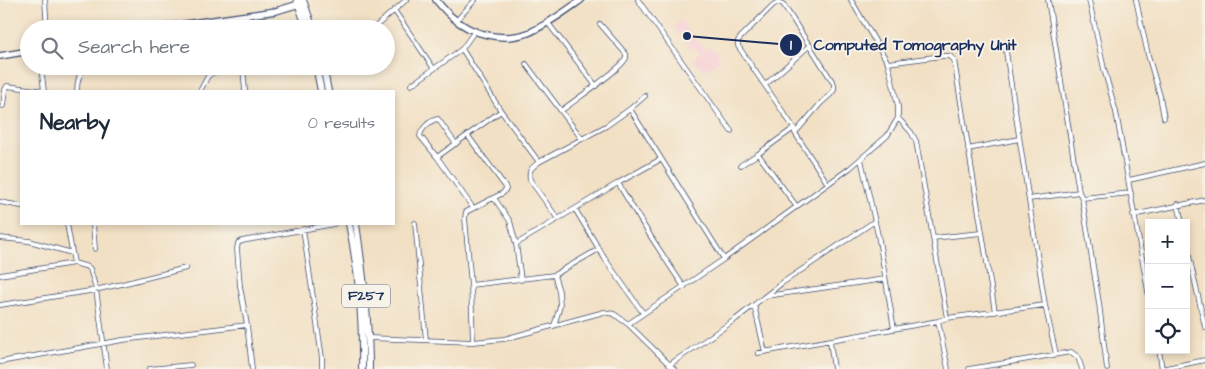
<!DOCTYPE html>
<meta charset="utf-8">
<style>
body{margin:0;font-family:"Architects Daughter",sans-serif;background:#f6f6f7;color:#1f2937}
.controls{position:absolute;right:15px;bottom:15px;display:grid;overflow:hidden;border-radius:0px;box-shadow:0 2px 8px #0003}
.controls button{width:45px;height:45px;display:grid;place-items:center;padding:0;border:0;border-bottom:1px solid #e0e1e3;background:#fff;color:#1f2937;font:25px sans-serif}
.list{margin:0;padding:0;list-style:none}
h2{display:flex;justify-content:space-between;align-items:center;height:65px;margin:0;padding:0 20px;font-size:21px}
h2 small{font-size:16px;font-weight:400;color:#747a83}
.icon{flex:none;width:28px;height:28px;fill:none;stroke:currentColor;stroke-width:2;stroke-linecap:round;stroke-linejoin:round}
.map{position:relative;flex:none;width:1205px;height:369px;overflow:hidden}
.search{position:absolute;background:#fff;box-shadow:0 2px 8px #0003;left:20px;top:20px;width:375px;height:55px;display:flex;align-items:center;gap:12px;box-sizing:border-box;padding:0 18px;border-radius:28px;color:#747a83;font-size:19px}
.panel{position:absolute;background:#fff;box-shadow:0 2px 8px #0003;left:20px;top:90px;width:375px;height:135px;border-radius:0px}
.map>svg:first-child{display:block}
.built{fill:#f7cfd4}
.lines{fill:none;stroke-linecap:round;stroke-linejoin:round}
.street-casing{stroke:#3b4a6d;stroke-width:5.5}
.secondary-casing{stroke:#3b4a6d;stroke-width:8}
.primary-casing{stroke:#3b4a6d;stroke-width:8}
.street{stroke:#fff;stroke-width:4}
.secondary{stroke:#fff;stroke-width:5.5}
.primary{stroke:#fff;stroke-width:6}
.labels{text-anchor:middle;dominant-baseline:central;stroke-width:4;stroke-linejoin:round;paint-order:stroke}
.shield{fill:#f7f3e8;stroke:#5d6a87;stroke-width:1}
.shield-label{font-size:14px;font-weight:bold;fill:#1b2f5e}
.leader{fill:none;stroke:#1b2f5e;stroke-width:2}
.callout-dot{fill:#1b2f5e;stroke:#f7f3e8;stroke-width:2}
.mark-label{font-size:15px;text-anchor:middle;font-weight:bold;fill:#fff}
.callout-label{font-size:16px;text-anchor:middle;font-weight:bold;fill:#1b2f5e;stroke:#f7f3e8;stroke-width:4;stroke-linejoin:round;paint-order:stroke}
</style>
<div class="map">
<svg width="1205" height="369" viewBox="0 0 1205 369">
<rect width="100%" height="100%" fill="#f7f3e8"/>
<filter id="ink" filterUnits="userSpaceOnUse"><feTurbulence type="fractalNoise" baseFrequency=".02" numOctaves="2"/><feDisplacementMap in="SourceGraphic" scale="10" xChannelSelector="R" yChannelSelector="G"/><feConvolveMatrix kernelMatrix="1 2 1 2 8 2 1 2 1" color-interpolation-filters="sRGB"/></filter>
<filter id="wash" filterUnits="userSpaceOnUse"><feTurbulence type="fractalNoise" baseFrequency=".0096" numOctaves="4" result="noise"/><feDisplacementMap in="SourceGraphic" scale="20" xChannelSelector="R" yChannelSelector="G"/><feGaussianBlur stdDeviation="1.12" result="paint"/><feColorMatrix in="noise" values="0 0 0 0 0 0 0 0 0 0 0 0 0 0 0 0 0 1.4 0 .05"/><feComposite in="paint" operator="in"/></filter>
<g filter="url(#wash)">
<rect width="100%" height="100%" fill="#f2e0c4"/>
<path class="built" d="M681,21L705,49L710,46L715,51L716,50L718,52L716,54L720,59L707,70L705,69L703,70L693,59L700,53L694,46L690,48L673,27Z"/>
</g>
<g filter="url(#ink)">
<g class="lines">
<defs>
<path id="street" d="M45,0L47,29
M638,0L731,131
M1048,0L1079,192L1082,198L1099,303L1107,369
M1089,0L1104,69L1116,112L1149,297
M1136,0L1148,55L1160,96L1164,118
M394,10L434,69
M456,21L475,0
M548,23L596,86
M375,27L406,0
M1005,45L1045,305L1056,354
M462,49L501,111L539,162
M888,63L942,56H950L954,60L995,312
M526,64L582,139
M243,67L245,91
M411,85L462,49L474,32
M765,85L810,45
M77,91C77,82 79,73 86,66
M200,91L208,76L214,72L249,66
M3,106L5,90L7,86L44,91L41,66
M630,109L724,259
M561,111C572,102 623,68 626,58C626,56 626,55 626,54L600,24
M898,118L911,132L916,141L947,318
M795,133L821,103L830,95L834,90V84L783,4L778,2L773,5L741,37L738,41V46L794,128L795,133L828,184
M468,136L505,186L506,189L503,193L466,212L465,218L471,285L473,342
M456,144L438,119C430,120 421,129 420,136L437,157L473,208
M968,149L1019,139
M758,154L797,207
M437,157L501,111
M861,159L879,240L894,329
M741,165L758,154L794,128
M1129,180L1205,163
M618,183C639,219 661,253 684,287
M494,198L510,221L516,244L521,280
M1082,198L1131,193
M1029,199L1079,192
M0,202L21,206
M1178,204L1182,223
M575,209L605,259L643,313
M1133,215L1205,200
M558,219L530,180C528,169 532,168 539,162L606,126L630,109L645,96
M415,223L426,340
M67,224L74,263
M93,224L95,249
M303,229L322,358V369
M0,238L29,241L72,253
M933,238L981,233
M1186,242L1205,327
M516,244L618,183L661,159
M0,275L74,263L88,267L90,269L96,289L107,369
M471,285L554,275L599,249
M766,296L885,279
M0,305L90,291L122,284L186,268
M754,305L765,352
M938,321L948,369
M628,324L724,259L850,168L887,136L898,118V106L888,63L851,0
M554,326L560,306L559,291L554,275
M369,338L473,342L504,339L604,312L614,314L628,324L674,369
M830,341L834,369
M1159,350L1162,369
M758,353L938,321L947,318L1045,305
M0,362L123,340L247,325
M669,365L736,319L782,283L875,221
M149,369L191,365
M252,369L247,325L240,286L237,249L238,243L242,241L334,224
M969,369L1071,352L1078,357L1082,369
M1161,369L1205,360"/>
<path id="secondary" d="M436,0C441,6 446,12 452,17C472,35 503,42 528,33C547,25 564,12 581,0
M150,29L276,11L299,4
M0,56L29,51"/>
<path id="primary" d="M297,0L307,29
M303,0L313,29
M316,66L321,91
M323,66L328,91
M349,224C359,271 363,320 362,369
M356,224C363,272 369,320 369,369"/>
</defs>
<use href="#street" class="street-casing"/>
<use href="#secondary" class="secondary-casing"/>
<use href="#primary" class="primary-casing"/>
<use href="#street" class="street"/>
<use href="#secondary" class="secondary"/>
<use href="#primary" class="primary"/>
</g>
</g>
<g class="labels">
<rect class="shield" x="342" y="284.5" width="48" height="23" rx="4"/>
<g class="shield-label">
<text x="366" y="296">F257</text>
</g>
</g>
<path class="leader" d="M687 36L791 45"/>
<g class="callout-dot">
<circle cx="687" cy="36" r="5"/>
<circle cx="791" cy="45" r="12"/>
</g>
<g class="mark-label">
<text x="791" y="50">1</text>
</g>
<g class="callout-label">
<text x="915" y="50">Computed Tomography Unit</text>
</g>
</svg>
<div class="controls">
<button>+</button>
<button>−</button>
<button><svg class="icon" aria-label="locate" viewBox="0 0 24 24"><circle cx="12" cy="12" r="6"/><path d="M12 2v4M12 18v4M2 12h4M18 12h4"/></svg></button>
</div>
<div class="search"><svg class="icon" aria-label="search" viewBox="0 0 24 24"><circle cx="10" cy="10" r="6"/><path d="M15 15l6 6"/></svg>Search here</div>
<section class="panel">
<h2>Nearby<small>0 results</small></h2>
<ul class="list">
</ul>
</section>
</div>
